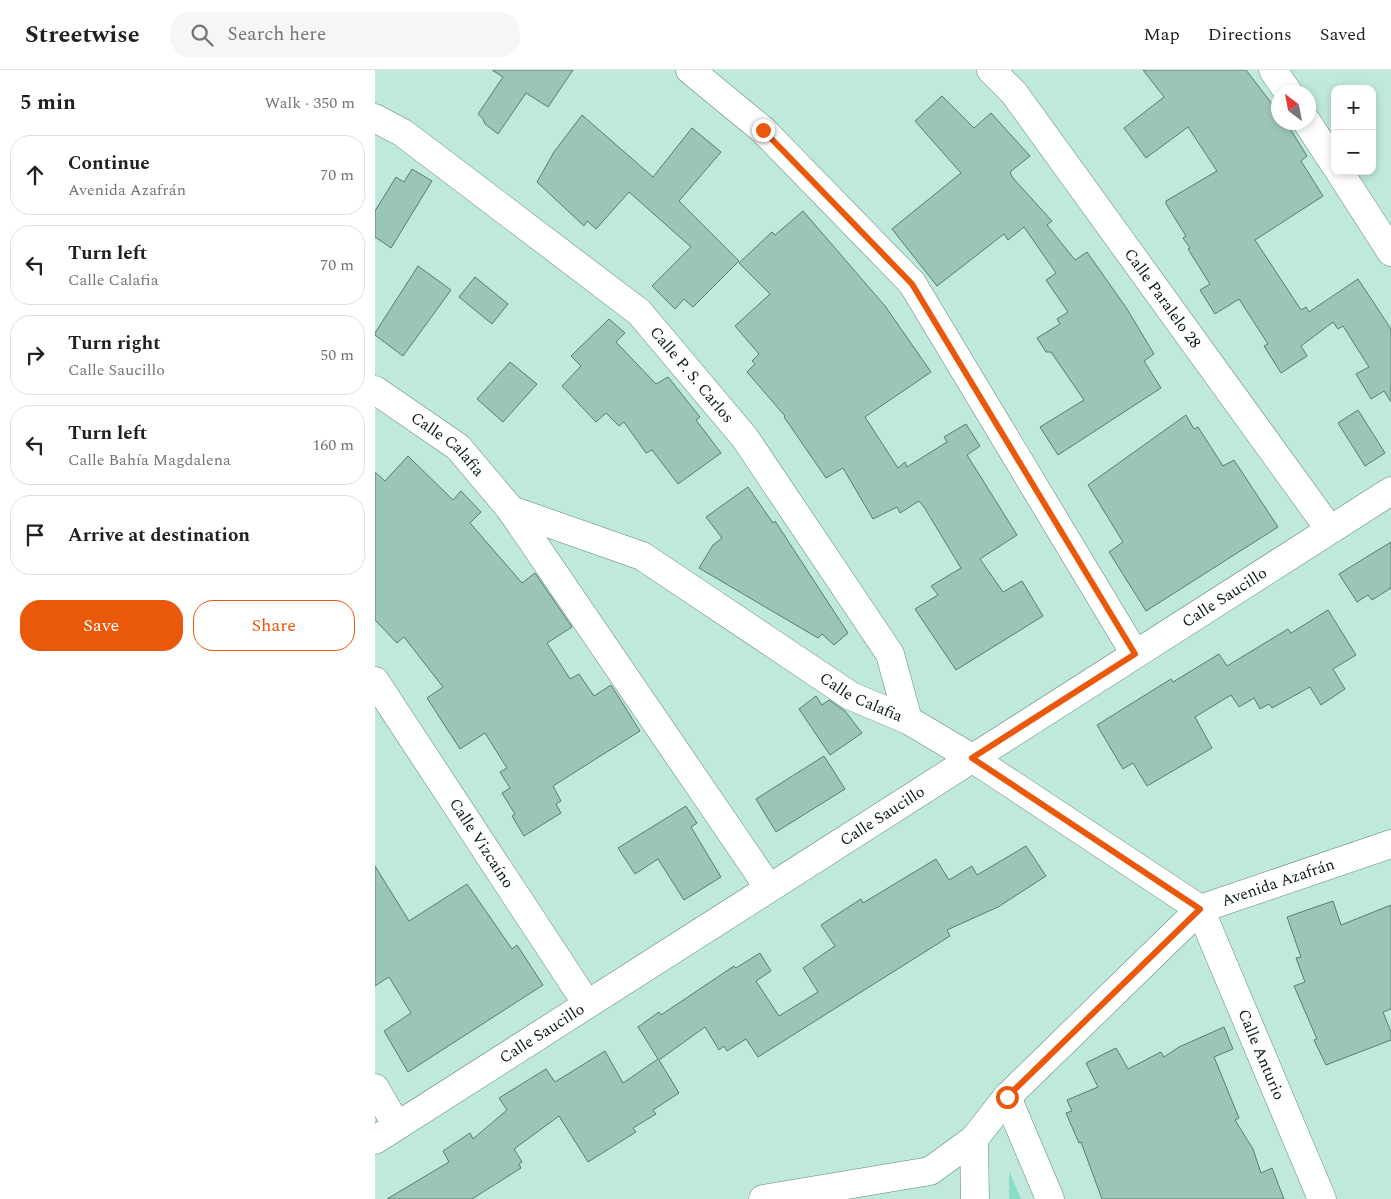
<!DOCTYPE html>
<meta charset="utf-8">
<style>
body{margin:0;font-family:Spectral,serif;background:#f6f6f6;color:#202124}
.controls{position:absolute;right:15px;top:15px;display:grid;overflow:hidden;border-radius:10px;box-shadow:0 2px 8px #0003}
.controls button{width:45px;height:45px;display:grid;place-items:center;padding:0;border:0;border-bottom:1px solid #e0e0e0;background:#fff;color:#202124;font:25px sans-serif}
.compass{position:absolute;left:896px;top:15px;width:45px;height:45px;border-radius:50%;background:#fff;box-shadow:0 2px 8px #0003;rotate:328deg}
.stop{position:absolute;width:15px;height:15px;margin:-11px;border:4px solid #ea580c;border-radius:50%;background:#fff}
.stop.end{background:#ea580c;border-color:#fff;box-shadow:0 1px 5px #0008}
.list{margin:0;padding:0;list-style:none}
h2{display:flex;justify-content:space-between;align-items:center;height:65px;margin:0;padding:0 20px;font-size:21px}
h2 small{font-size:16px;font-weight:400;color:#757577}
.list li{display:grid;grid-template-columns:32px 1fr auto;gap:15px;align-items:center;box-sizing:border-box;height:80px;margin:0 10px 10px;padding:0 10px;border:1px solid #e0e0e0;border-radius:20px}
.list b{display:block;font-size:19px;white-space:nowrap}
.list p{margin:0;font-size:16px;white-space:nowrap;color:#757577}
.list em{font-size:16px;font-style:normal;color:#757577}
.actions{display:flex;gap:10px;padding:15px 20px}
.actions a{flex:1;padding:11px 0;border:1px solid #ea580c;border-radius:20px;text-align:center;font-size:18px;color:#ea580c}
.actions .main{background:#ea580c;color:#fff}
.icon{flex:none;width:28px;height:28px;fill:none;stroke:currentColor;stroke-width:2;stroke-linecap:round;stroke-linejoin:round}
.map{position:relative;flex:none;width:1016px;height:1129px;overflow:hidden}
header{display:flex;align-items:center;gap:30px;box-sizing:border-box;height:70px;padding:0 25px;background:#fff;border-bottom:1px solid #e0e0e0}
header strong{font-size:24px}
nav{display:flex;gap:28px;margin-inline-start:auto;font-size:18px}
.search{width:350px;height:45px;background:#f6f6f6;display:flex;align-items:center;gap:12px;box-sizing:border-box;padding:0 18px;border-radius:20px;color:#757577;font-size:19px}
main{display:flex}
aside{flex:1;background:#fff}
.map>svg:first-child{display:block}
.green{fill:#8bddc9}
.building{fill:#9cc5ba;stroke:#567d73}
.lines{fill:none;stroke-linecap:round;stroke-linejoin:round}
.street-casing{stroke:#5e857b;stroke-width:29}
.secondary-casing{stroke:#5e857b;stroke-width:29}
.street{stroke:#fff;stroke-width:28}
.secondary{stroke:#fff;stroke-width:28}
.route{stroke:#ea580c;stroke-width:6}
.labels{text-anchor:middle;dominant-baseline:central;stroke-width:4;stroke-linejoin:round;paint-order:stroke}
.street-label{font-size:16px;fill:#081815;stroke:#ccf6ea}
</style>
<header>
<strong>Streetwise</strong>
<div class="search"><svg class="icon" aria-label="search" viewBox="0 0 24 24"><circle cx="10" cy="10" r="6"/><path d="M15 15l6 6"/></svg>Search here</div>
<nav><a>Map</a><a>Directions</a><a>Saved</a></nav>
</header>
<main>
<aside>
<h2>5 min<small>Walk · 350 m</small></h2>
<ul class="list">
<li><svg class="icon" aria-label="ahead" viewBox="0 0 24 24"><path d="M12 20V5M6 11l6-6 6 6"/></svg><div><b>Continue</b><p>Avenida Azafrán</p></div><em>70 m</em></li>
<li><svg class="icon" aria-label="left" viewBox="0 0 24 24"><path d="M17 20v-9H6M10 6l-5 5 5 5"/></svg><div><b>Turn left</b><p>Calle Calafia</p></div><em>70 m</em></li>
<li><svg class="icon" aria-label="right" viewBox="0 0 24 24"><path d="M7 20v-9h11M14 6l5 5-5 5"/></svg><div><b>Turn right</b><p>Calle Saucillo</p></div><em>50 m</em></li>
<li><svg class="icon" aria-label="left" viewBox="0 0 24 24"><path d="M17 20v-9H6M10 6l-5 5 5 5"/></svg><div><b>Turn left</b><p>Calle Bahía Magdalena</p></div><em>160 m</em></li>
<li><svg class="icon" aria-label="arrive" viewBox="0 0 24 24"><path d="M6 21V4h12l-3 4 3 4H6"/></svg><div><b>Arrive at destination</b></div></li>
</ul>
<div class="actions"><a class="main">Save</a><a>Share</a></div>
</aside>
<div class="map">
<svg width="1016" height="1129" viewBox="0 0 1016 1129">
<rect width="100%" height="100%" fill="#bfe9dd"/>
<path class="green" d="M634,1101L646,1129H634Z"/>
<path class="building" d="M117,0H198L173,37L151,23L123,64L110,54L108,49L103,44L128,7Z
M768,0H871L904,43V52L912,54L932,86L926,91L948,126L880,170L926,240L931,237L934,242L983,209L1016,259V332L1009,321L996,329L981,304L994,297L968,256L963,259L958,252L926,276L932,286L906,303L889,276L893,274L864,229L840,244L825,220L835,214L813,179L815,178L808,168L811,166L791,134V131L842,101L813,57L771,88L749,58L789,27Z
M567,26L599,58L616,43L655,86L635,102L637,107L677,151L672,155L700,190L712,182L752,239L779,284L769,291L786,318L683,385L665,357L709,330L676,282H671L662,268L685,254L682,249L693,242L671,210L681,203L649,157L633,170L629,164L562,216L517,159L586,103L540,51Z
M207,45L278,107L317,58L346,82L304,131L364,191L318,237L309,229L300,239L277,216L316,177L254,122L221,159L212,151L209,156L162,112L179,82Z
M37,99L57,111L16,178L0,167V141L21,107L29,112Z
M428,141L510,236L556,302L490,347L523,398L530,392L532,397L572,372L569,367L591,354L605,376L592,385L642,465L605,489L628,522L647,511L668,546L581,600L540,539L563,525L556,516L586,498L549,437L544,431L525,443L522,437L498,449L468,398L451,408L409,347L410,346L372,302L380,294L377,291L384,284L360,256L395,224L364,193L397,162L400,165Z
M43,196L76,220L28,286L0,265V263Z
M100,207L133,234L117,254L84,227Z
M234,249L250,263L241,272L281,314L293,307L325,347L321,350L346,383L303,414L277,380L271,383L249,352L244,356L231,343L221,352L187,316L206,296L196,286Z
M135,292L162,314L128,352L102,329Z
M983,340L1010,383L990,396L963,353Z
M811,345L819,359L823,357L848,396L859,390L903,457L771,541L734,482L748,472L713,415Z
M33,386L78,430L86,421L106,442L95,453L147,513L160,503L197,557L172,573L195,609L204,604L219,626L236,615L265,661L178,716L186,731L181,734L186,743L149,766L137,746L140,744L127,723L135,718L125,702L132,698L110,663L85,679L52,628L68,617L29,567L22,573L0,550V402L10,411Z
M373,417L398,453L400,451L473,563L459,575L447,564L443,568L324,498L338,475L347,468L331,447Z
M1016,472V518L997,530L993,525L982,532L964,504Z
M953,540L981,585L958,599L970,619L946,635L935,617L897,638L894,634L885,639L879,628L864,637L856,625L820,647L837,678L772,716L758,693L748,699L722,655L796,609L798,612L844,584L852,596L913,559L916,563Z
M441,626L447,635L454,630L470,641L487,663L455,685L424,639Z
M449,686L470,719L401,762L381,729Z
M311,736L322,753L316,757L346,807L309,830L283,789L260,804L243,778Z
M651,776L671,806L623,837L572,860L575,866L383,987L371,969L352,981L349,976L344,980L330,957L284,990L304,1023L278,1040L281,1044L258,1058L261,1062L213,1092L184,1046L139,1079L147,1092L144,1094L146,1098L97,1129H12L74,1092L68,1081L95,1063L98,1069L132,1040L124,1028L171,999L180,1012L230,981L248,1013L283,989L263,957L284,942L286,945L359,896L361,898L385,883L396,901L381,911L404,946L443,922L428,898L460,876L446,855L486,829L488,833L561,789L574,810L597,796L602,805Z
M0,796L34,851L92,814L137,879L142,875L168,915L33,1002L9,961L36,943L14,907L0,916Z
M958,831L966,855L1016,835V939L1008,942L1016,962V970L951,995L939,970L942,969L919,916L930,912L921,888L926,887L912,847Z
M849,957L858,979L839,987L864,1048L860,1050L878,1079L886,1103L897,1098L909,1129H727L706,1072L704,1073L691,1043L697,1041L692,1030L723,1017L711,993L741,978L753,999L786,982L789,987L804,977Z"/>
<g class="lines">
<defs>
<g id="street">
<path d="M315,0L388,60L537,213L760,584"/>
<path id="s1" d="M616,0L639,23L955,460"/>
<path d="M898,0L913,22"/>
<path id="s2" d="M0,48L28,63L264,242L370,368L515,584L533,650"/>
<path d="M932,52L960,95"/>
<path d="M964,101L1016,182"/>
<path id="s3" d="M0,320L83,377L136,440L394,818"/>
<path id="s4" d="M136,440L267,486L476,626L533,650L597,688L825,839L947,1129"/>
<path id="s5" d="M0,611L212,934"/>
<path d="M0,1018L22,1056"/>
<path d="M632,1027L675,1129"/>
<path d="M599,1069L600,1129"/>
<path id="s6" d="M0,1070L1016,421"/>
</g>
<g id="secondary">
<path id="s7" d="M388,1129L555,1101L599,1069L632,1027L825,839L1016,774"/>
</g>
</defs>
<use href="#street" class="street-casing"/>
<use href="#secondary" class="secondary-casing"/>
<use href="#street" class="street"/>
<use href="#secondary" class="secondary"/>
</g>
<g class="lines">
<path class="route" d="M388,60L537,214L760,584L597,688L825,839L632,1027"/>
</g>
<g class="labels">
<g class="street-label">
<text stroke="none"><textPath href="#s1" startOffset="286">Calle Paralelo 28</textPath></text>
<text stroke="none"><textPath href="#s2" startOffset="410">Calle P. S. Carlos</textPath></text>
<text stroke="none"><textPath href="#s3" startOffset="91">Calle Calafia</textPath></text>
<text stroke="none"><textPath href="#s6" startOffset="1008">Calle Saucillo</textPath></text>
<text stroke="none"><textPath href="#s4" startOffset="400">Calle Calafia</textPath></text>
<text stroke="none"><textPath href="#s6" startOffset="602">Calle Saucillo</textPath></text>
<text stroke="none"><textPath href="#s5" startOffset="194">Calle Vizcaíno</textPath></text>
<text stroke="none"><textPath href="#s7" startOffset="629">Avenida Azafrán</textPath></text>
<text stroke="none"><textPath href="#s6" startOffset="198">Calle Saucillo</textPath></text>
<text stroke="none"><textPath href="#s4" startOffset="958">Calle Anturio</textPath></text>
</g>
</g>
</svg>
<div class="controls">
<button>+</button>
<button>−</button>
</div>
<svg class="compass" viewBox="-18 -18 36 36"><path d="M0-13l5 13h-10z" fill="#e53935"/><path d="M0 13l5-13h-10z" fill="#757577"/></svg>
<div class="stop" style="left:632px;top:1027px"></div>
<div class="stop end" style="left:388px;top:60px"></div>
</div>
</main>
